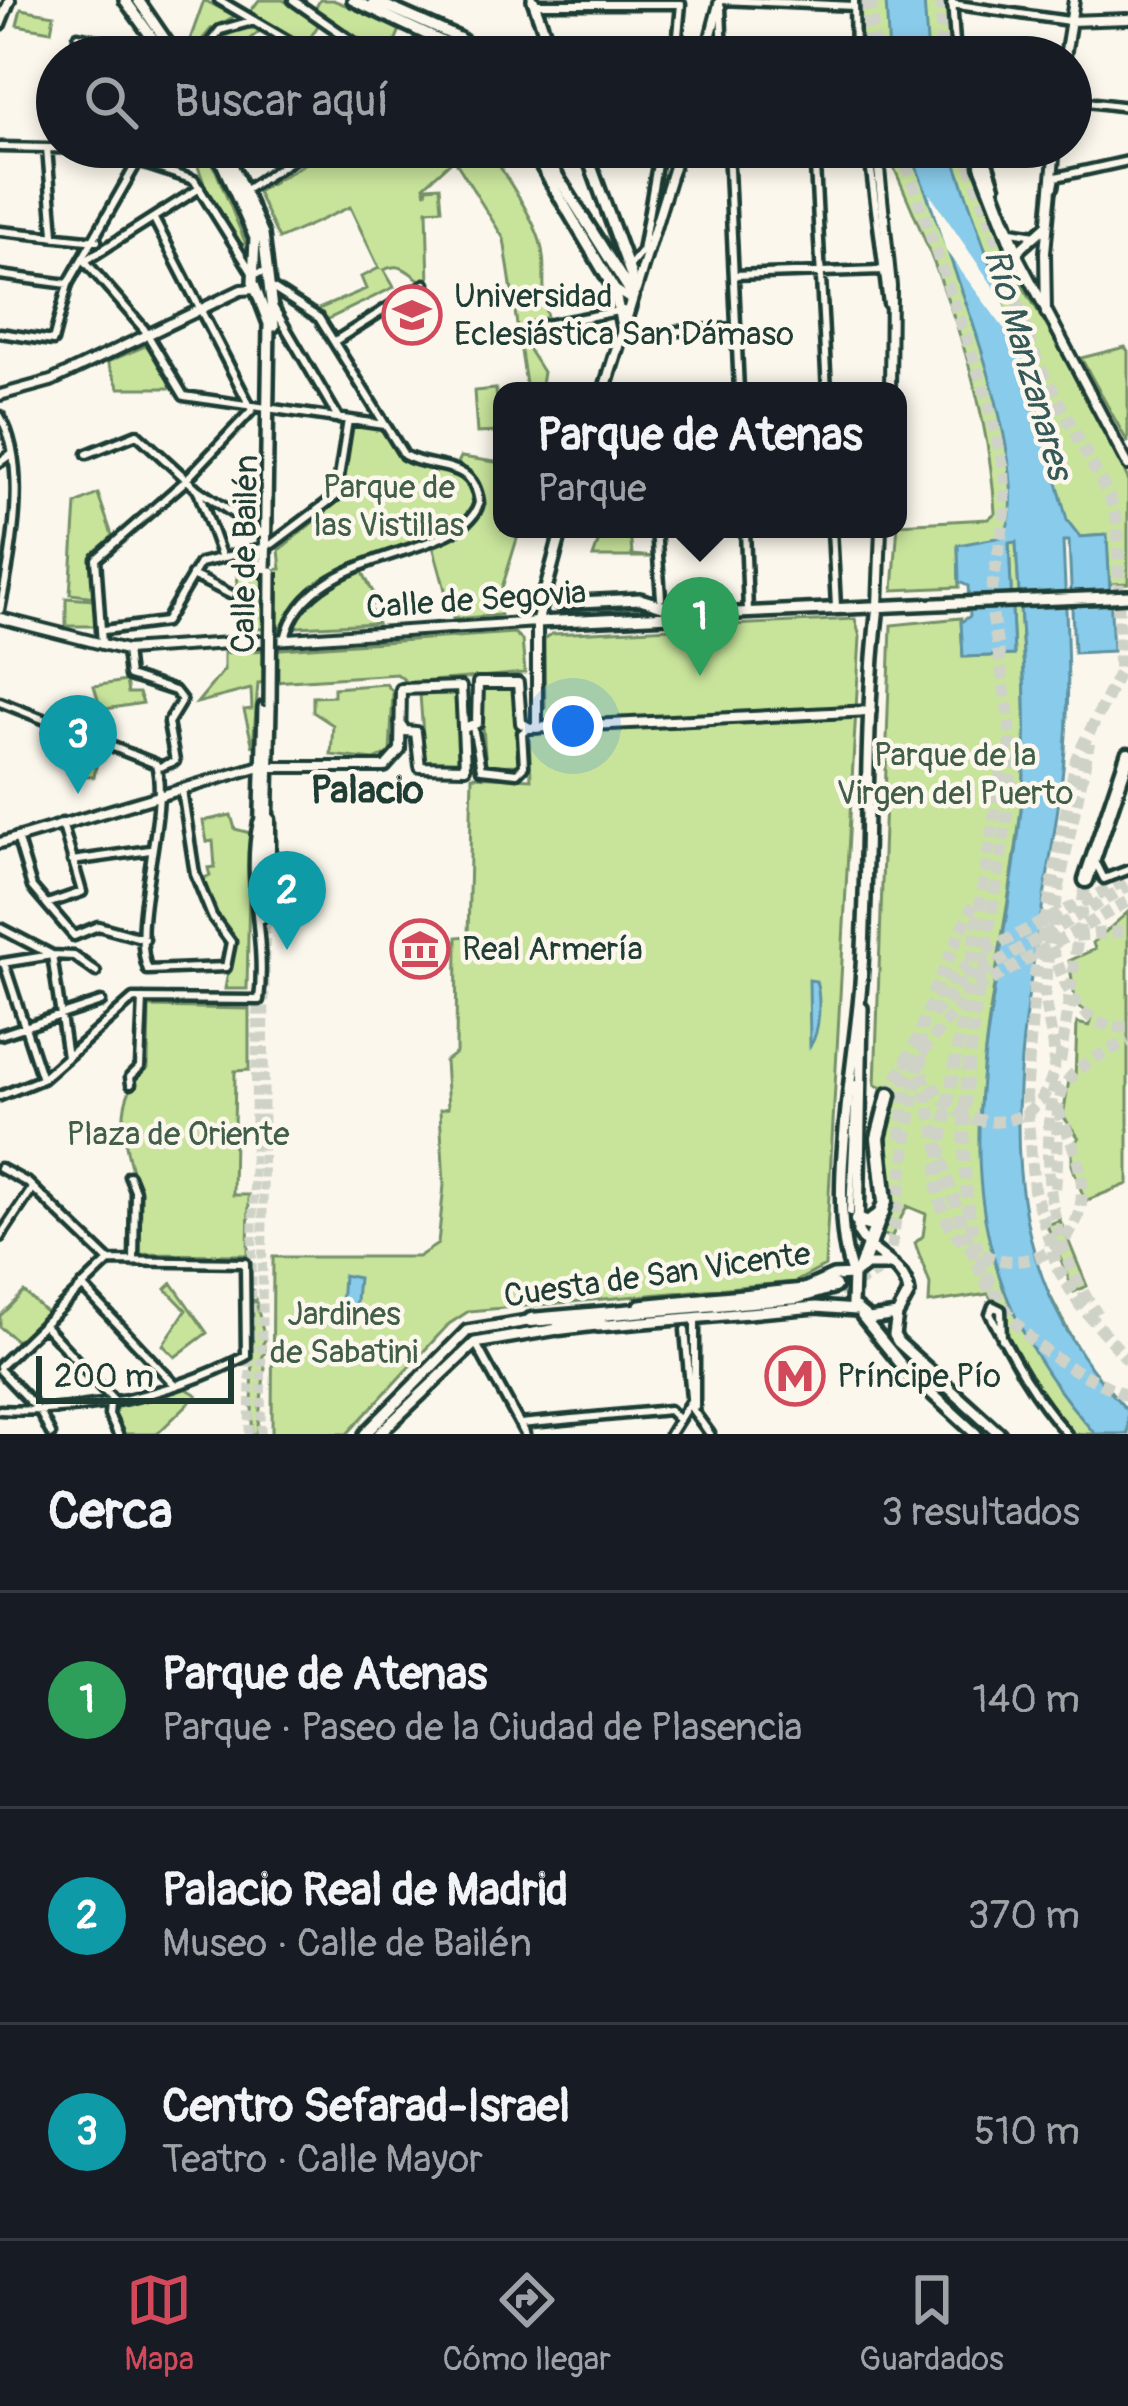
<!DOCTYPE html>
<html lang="es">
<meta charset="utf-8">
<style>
body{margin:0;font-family:Pangolin,sans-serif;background:#20242c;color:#f1f3f6}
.scale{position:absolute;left:36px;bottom:30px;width:198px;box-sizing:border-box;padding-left:12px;border:6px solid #1f3d34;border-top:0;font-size:33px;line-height:42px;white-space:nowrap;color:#1f3d34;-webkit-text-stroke:9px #fbf7ec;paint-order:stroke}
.you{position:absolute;left:573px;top:726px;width:42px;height:42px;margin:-30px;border:9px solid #fff;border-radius:50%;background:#1a73e8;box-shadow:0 0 0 18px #1a73e833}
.badge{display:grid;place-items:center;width:78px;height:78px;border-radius:50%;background:#d1495b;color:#fff;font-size:39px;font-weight:700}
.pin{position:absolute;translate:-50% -99px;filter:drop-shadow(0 3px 6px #0008)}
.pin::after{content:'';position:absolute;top:63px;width:42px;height:36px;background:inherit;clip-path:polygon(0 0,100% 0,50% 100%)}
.popup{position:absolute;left:493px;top:382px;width:414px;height:156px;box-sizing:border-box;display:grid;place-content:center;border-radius:24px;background:#171b24;filter:drop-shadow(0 3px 9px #0005);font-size:39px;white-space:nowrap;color:#9ea1a6}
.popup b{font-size:45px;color:#f1f3f6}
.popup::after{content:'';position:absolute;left:50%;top:100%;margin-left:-24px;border:24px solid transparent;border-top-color:#171b24}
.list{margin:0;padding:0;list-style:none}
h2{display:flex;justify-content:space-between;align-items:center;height:156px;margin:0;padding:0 48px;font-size:51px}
h2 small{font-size:39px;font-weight:400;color:#9ea1a6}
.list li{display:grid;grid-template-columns:78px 1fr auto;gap:36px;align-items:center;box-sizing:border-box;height:216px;padding:0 48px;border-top:3px solid #363941}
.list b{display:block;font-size:45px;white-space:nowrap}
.list p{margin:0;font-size:39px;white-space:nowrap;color:#9ea1a6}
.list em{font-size:39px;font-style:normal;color:#9ea1a6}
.icon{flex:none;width:66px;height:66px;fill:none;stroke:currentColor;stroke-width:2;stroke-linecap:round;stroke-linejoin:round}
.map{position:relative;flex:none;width:1128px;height:1434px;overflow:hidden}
.search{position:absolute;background:#171b24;box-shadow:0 6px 18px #0003;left:36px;right:36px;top:36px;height:132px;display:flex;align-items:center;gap:30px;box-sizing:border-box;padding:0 42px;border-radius:66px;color:#9ea1a6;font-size:45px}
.sheet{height:804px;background:#171b24}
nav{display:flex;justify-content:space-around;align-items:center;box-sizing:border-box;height:168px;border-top:3px solid #363941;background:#171b24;font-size:33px;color:#9ea1a6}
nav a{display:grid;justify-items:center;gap:6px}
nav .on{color:#d1495b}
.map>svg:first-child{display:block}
.green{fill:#c8e49b;stroke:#749068;stroke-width:3}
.water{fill:#89cbea;stroke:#5f92a1;stroke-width:3}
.pier{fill:#fbf7ec}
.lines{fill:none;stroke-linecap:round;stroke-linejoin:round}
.minor-tunnel{stroke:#cfd2c7;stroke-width:6;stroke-dasharray:6 3;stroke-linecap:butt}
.secondary-tunnel{stroke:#cfd2c7;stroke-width:9;stroke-dasharray:9 4.5;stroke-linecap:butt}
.motorway-tunnel{stroke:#cfd2c7;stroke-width:12;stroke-dasharray:12 6;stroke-linecap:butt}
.minor-casing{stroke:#1f3d34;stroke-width:15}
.tertiary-casing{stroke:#1f3d34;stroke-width:16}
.secondary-casing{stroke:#1f3d34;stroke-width:18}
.primary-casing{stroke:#1f3d34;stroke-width:18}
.motorway-casing{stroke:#1f3d34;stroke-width:21}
.minor{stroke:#fbf7ec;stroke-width:6}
.tertiary{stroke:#fbf7ec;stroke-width:8}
.secondary{stroke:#fbf7ec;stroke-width:9}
.primary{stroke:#fbf7ec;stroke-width:9}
.motorway{stroke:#fbf7ec;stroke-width:12}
.secondary-bridge-casing{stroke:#1f3d34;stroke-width:18;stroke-linecap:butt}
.primary-bridge-casing{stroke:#1f3d34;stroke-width:18;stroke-linecap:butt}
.secondary-bridge{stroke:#fbf7ec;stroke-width:9}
.primary-bridge{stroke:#fbf7ec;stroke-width:9}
.labels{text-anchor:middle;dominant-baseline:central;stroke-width:9;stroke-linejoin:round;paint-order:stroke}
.poi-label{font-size:33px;fill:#1f3d34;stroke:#fbf7ec;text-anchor:start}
.park-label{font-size:33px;fill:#415e49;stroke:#fbf7ec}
.street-label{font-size:33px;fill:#1f3d34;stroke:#fbf7ec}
.water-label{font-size:36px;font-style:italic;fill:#345958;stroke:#fbf7ec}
.quarter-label{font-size:39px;font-weight:bold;fill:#1f3d34;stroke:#fbf7ec}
</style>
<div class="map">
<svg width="1128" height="1434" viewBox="0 0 1128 1434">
<rect width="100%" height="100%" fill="#fbf7ec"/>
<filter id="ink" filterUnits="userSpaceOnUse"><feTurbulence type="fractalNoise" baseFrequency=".00833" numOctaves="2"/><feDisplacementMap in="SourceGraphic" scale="24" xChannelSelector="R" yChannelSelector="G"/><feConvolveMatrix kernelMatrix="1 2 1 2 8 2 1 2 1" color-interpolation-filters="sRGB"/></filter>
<g filter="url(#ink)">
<path class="green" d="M204,0L235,16L211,29L190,54L187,48Z
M259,0H283L319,24L305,46L250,12Z
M320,0H333L401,27L392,49L405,57H385L315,9Z
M860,0H949L952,57H860Z
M21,9L54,15L51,31L17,25Z
M240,28L262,29L228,57H206L217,41Z
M191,147H206L246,244H239L205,186Z
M332,147H488C505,177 530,210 540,241C548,267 540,290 547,317L528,325L529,350L543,372L540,391H527L504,239L454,159L424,186L426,193L427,187L440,186L442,209L427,210L429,284C411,279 405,259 384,270L394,287L324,321L316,310L366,289L361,277L379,268L350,207L279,239L257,192Z
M885,147H975L1023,286L1095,407L1128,479V583L1110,584L1106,535L958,545L959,587L893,590L898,524L988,519L995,513C988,384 936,263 885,147Z
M150,344L176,388H119L107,362Z
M1125,347L1128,351V443L1081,358Z
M496,389L499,432L477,433L474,391Z
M350,425L383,428L410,463L454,471L461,457L502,463V529H520L498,601L501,615L453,619L430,535L357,561L378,602L369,606L377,623L236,630V602L231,599L237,588L239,554L258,551L259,571L281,569L279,550L339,501Z
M98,494L113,538L92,560L97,597L70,594L76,504Z
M603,529H630L632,555L653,557H593Z
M1009,542H1016C1020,623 1030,708 1023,790C1008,959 946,1123 1004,1290L1043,1282L1081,1356L1128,1412V1434H1070C1045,1406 1002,1359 1005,1319L988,1294L929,1303L930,1284L915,1243L923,1236L926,1214L907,1206L891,1238L883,1234C902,1188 875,1142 896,1094L875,1085L891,625L961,618L963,657L1014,655Z
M66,598L94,600L95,626H66Z
M855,619L860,637L825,1266L795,1282L469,1311L449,1324L347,1434H272L273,1257H418L438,1244L444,1185L440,1110L448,1108L445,1061L456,1053L457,937L468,936L472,776L531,779L529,737L545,708L544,639L552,634Z
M514,633L522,640L525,673L408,683L397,674L258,683L253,747L244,710L252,709L251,689L197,703L224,670V653Z
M126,681L128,693H139L143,703L93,711L91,705L99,703L94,686Z
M386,684L393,692L390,753L374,760L331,755L333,725L313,712V697L334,696V688Z
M515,685L519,765L486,766L480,688Z
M457,688L459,765L425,763L420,694Z
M75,741L100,747L94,777L68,773Z
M231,815L235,829L250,833L247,989H225L234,937L214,913L200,879L210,876L208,868L215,867L213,841L207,842L203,821Z
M1128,912V1184L1085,1201L1072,1165V1145L1079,1138L1063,1116L1069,1080L1075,1079L1077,1023L1089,1026L1092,1015L1076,1005L1069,961L1095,949L1093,943Z
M149,1007L249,1009V1070L235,1071L233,1195H249L248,1255L138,1254C138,1234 143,1206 137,1188C126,1150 109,1098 148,1068Z
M1060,1220L1087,1286L1074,1292L1047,1225Z
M172,1283L207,1333L175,1357L163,1345L186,1310L166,1289Z
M253,1289L265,1340L261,1347L266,1350L261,1360L265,1367L257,1434H252Z
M24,1292L47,1313L18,1342L0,1327V1316Z
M182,1386L197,1395L157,1434H122L114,1419L117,1406Z"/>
<path class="water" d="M886,0H924L928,57H889Z
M909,147H950L1031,383L1067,520L1080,537L1107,535L1113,651L1074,653L1069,541H1063C1066,617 1072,694 1063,769C1038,992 947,1227 1128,1411V1434H1095C903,1219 1002,1036 1023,790C1030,708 1020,624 1016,542L1009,543L1014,655L963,657L961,622L970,616L968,586L959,582L958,545L1002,537C1044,481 934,217 909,147Z
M809,980L816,981C821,998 820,1033 810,1046Z
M343,1275L358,1278L354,1323L340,1321Z"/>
<path class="pier" d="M929,193L1004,302L1020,350L946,251Z"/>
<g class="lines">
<path class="minor-tunnel" d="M839,1278L847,1262L850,1212"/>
<path class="secondary-tunnel" d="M259,908V877
M249,1434L258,954
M261,1434L266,877"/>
<path class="motorway-tunnel" d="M862,0V57
M871,0L875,57
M941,0V57
M874,147L879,169
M900,147L988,401L1004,470L1006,509L990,600L1010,724L1011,773C1003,928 901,1208 1026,1334C1054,1363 1092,1379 1128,1396
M964,147L1038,363L1110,498L1118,524L1119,673L1076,759L1035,975L1026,1097L1034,1190L1058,1269L1079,1304L1128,1360
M972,147L982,165
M1004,755L937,1175C938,1290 1085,1285 1082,1187C1081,1160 1067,1131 1057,1107
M1075,936L1128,931
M1051,947C1067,987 1077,1029 1128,1027
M985,951L1128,879
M969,964C950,979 931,999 923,1022C908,1069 965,1248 991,1292
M981,972L1128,886
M976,989L1128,901
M932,995L973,905
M932,1015L964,982
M1060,1062L1086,880
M1055,1082C1039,1163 1049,1245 1097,1314
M932,1085C960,1133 1033,1137 1052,1078C1061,1048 1043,1018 1045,987C1051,906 1073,824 1089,743
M889,1095L918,1037
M901,1139L908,1063
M1055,1188C1065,1100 1034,1084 1128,1041
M838,1292L875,1273L890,1257L920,1055L961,1003"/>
<defs>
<path id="minor" d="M219,0L316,57
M293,0L375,57
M722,0L854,6
M854,0L855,57
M952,0L956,57
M535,4H681
M951,4L1069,21
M721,7L723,57
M77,52L104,57
M76,57L78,36L97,40L95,55
M199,57L220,30L252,21
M351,57L363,49
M676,57L681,4
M1071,100L1128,107
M0,147L98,149L194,180L253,274L268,271
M728,147L739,391
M814,147L827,391
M868,147L888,304
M983,147L996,186
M47,148L54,234
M729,156L813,147
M1054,187L1056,177L1128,161
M200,188L85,261L144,329L184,396L385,425
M244,191L312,147
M154,219L252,410
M0,231L97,241
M1012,231L1035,235
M628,268L642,251L660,147
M0,275L68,284
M734,275L881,270
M269,286L319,318L404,455C433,472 474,457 479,503C464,561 307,544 285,639
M274,308L339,419
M530,328L623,310
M660,332L736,328
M0,333L53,341L68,284L146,147
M335,341L425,284
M0,416C29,465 11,556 0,610
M87,454L137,434L197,489L266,536
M0,462L11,454
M198,491L221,555
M656,529L661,598
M745,529L748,612
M832,529L836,607
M272,544L336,496L348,420
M192,575L230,594
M104,630L165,622L200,563L266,547
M102,644L96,559L183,483L252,410
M126,650L129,676L175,691L182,700L168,723L175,761L157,768
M0,702L156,764C170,815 128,922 148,970L226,967L231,942L212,916L195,874L182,790
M473,727L481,769L517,773L524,766L522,733L530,728
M17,837L32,887L74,936L98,926L145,939
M72,861L150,850
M1097,865L1104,879L1128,870
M47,904L82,892L62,823
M262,919L271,883V819
M0,928L52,955L74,956L96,972
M52,955L67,1057
M2,963L52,955
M4,963L42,1079
M0,1035L101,1002
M131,1084L130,1077L140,1067L143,999
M0,1096L42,1079L133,999L259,1000C267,940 245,881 258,822
M0,1168L28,1183L109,1261
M129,1176L135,1191L134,1262
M850,1212L856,1084
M0,1237L32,1189
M82,1286L174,1384
M695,1320V1406
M43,1324L113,1400
M685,1330L692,1409L710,1434
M1002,1339L1001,1310L993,1306L990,1314C1013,1358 1033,1396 1067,1434
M475,1342L525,1434
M0,1366L109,1261
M0,1370L40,1412L51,1434
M110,1403L109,1415L118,1434
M0,1410C84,1414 171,1395 246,1356L245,1263L109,1261
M520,1424L669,1410L678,1419
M670,1434L690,1402"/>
<path id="tertiary" d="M1069,21L1128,19
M0,25L10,0
M705,57L720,0
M1065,57L1074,0
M879,169L891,286L890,391
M1047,225L1016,253L1128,465
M614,289L628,298L636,290L680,147
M1046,313L1045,252L1055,147
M0,395L51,381L241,290L255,289
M878,606L881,529
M0,618L126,650L537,622V728
M464,728L477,723L478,683H518L521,723L530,728L871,711
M0,843L257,767H385L400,750L401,689L461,687L465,768L420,767L416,732L405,731L400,723"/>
<path id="secondary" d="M125,0L166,57
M138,0L177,57
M533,0L553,57
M215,147L255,238L253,282L269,324L265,572
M224,147L263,234L274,326
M584,147L631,275L633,296
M259,877L264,707
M266,877L270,707"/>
<path id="primary" d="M353,0L475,57
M373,0L459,38L484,57
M530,147L614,289L622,326
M539,147L633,296L604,391
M562,529L537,622L960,603
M545,591L559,603L640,599L682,612
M1110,597L1128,596
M862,1008L858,1232C872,1257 905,1263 909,1293L897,1315L869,1319L852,1305L853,1275L866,1265H893
M853,1275C825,1207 856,1058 861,983C870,858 863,731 878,606
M640,1305L804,1289L833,1276L853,1275
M897,1315L894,1335L898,1342L1000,1434
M862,1316L904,1368L976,1434
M598,1326L816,1307L856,1310
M365,1434L467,1331L534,1320
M379,1434L475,1343L564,1328"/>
<path id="motorway" d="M982,165L1016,253
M1086,880L1128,755
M857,1220L868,1224L882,1213
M861,1267L885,1202L878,1138L889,1095
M531,1320L797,1297L834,1286
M559,1328L600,1323"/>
</defs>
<use href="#minor" class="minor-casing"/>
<use href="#tertiary" class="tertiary-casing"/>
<use href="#secondary" class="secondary-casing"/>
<use href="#primary" class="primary-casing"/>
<use href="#motorway" class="motorway-casing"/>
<use href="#minor" class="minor"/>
<use href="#tertiary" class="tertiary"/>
<use href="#secondary" class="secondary"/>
<use href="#primary" class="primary"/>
<use href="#motorway" class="motorway"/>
<defs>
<path id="secondary-bridge" d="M270,707L271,572"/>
<path id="primary-bridge" d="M960,603L1110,597"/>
</defs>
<use href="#secondary-bridge" class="secondary-bridge-casing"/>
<use href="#primary-bridge" class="primary-bridge-casing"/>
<use href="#secondary-bridge" class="secondary-bridge"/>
<use href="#primary-bridge" class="primary-bridge"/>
</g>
</g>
<defs>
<symbol id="university-ring" viewBox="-11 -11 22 22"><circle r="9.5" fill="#fbf7ec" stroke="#d1495b" stroke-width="1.5"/><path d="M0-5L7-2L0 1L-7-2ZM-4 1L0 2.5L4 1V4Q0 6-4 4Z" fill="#d1495b"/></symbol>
<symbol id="museum-ring" viewBox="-11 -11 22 22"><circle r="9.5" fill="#fbf7ec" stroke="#d1495b" stroke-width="1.5"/><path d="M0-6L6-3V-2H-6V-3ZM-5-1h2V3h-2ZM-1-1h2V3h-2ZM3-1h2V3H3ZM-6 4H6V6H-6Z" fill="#d1495b"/></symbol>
<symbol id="metro-ring" viewBox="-11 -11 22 22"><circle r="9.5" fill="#fbf7ec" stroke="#d1495b" stroke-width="1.5"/><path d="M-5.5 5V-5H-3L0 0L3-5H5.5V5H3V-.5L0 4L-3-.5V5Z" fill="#d1495b"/></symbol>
</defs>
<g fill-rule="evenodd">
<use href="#university-ring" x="379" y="282" width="66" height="66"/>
<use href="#museum-ring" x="387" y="916" width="66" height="66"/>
<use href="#metro-ring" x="762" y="1343" width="66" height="66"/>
</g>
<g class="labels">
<g class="poi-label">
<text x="454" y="296">Universidad<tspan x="454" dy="38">Eclesiástica San Dámaso</tspan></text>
<text x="462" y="949">Real Armería</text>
<text x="837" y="1376">Príncipe Pío</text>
</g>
<g class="park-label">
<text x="389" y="487">Parque de<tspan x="389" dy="38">las Vistillas</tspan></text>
<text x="955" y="755">Parque de la<tspan x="955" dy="38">Virgen del Puerto</tspan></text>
<text x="178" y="1134">Plaza de Oriente</text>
<text x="344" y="1314">Jardines<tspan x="344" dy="38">de Sabatini</tspan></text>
</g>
<g class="street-label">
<text transform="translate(245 554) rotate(-89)">Calle de Bailén</text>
<text transform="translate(476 600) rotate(-4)">Calle de Segovia</text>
<text transform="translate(657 1275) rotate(-8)">Cuesta de San Vicente</text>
</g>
<g class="water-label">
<text transform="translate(1028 364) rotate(74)">Río Manzanares</text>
</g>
<g class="quarter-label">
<text x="367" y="790">Palacio</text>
</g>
</g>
</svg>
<div class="scale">200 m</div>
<div class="you"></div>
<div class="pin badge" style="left:700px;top:676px;background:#2e9e5b">1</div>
<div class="popup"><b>Parque de Atenas</b>Parque</div>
<div class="pin badge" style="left:287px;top:950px;background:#0f9aa8">2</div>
<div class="pin badge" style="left:78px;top:794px;background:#0f9aa8">3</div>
<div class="search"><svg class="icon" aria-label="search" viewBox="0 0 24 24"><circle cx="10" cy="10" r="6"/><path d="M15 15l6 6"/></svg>Buscar aquí</div>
</div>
<section class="sheet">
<h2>Cerca<small>3 resultados</small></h2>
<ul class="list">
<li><span class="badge" style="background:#2e9e5b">1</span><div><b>Parque de Atenas</b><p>Parque · Paseo de la Ciudad de Plasencia</p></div><em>140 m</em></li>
<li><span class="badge" style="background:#0f9aa8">2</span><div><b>Palacio Real de Madrid</b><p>Museo · Calle de Bailén</p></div><em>370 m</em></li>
<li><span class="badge" style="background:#0f9aa8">3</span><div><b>Centro Sefarad-Israel</b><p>Teatro · Calle Mayor</p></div><em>510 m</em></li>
</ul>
</section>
<nav>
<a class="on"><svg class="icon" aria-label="map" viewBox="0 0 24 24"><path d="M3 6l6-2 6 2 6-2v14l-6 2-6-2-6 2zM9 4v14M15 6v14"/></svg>Mapa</a>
<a><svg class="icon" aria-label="directions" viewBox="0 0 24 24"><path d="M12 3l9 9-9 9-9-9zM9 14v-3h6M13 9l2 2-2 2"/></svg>Cómo llegar</a>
<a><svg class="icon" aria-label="saved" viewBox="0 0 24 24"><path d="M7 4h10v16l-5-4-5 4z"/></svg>Guardados</a>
</nav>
